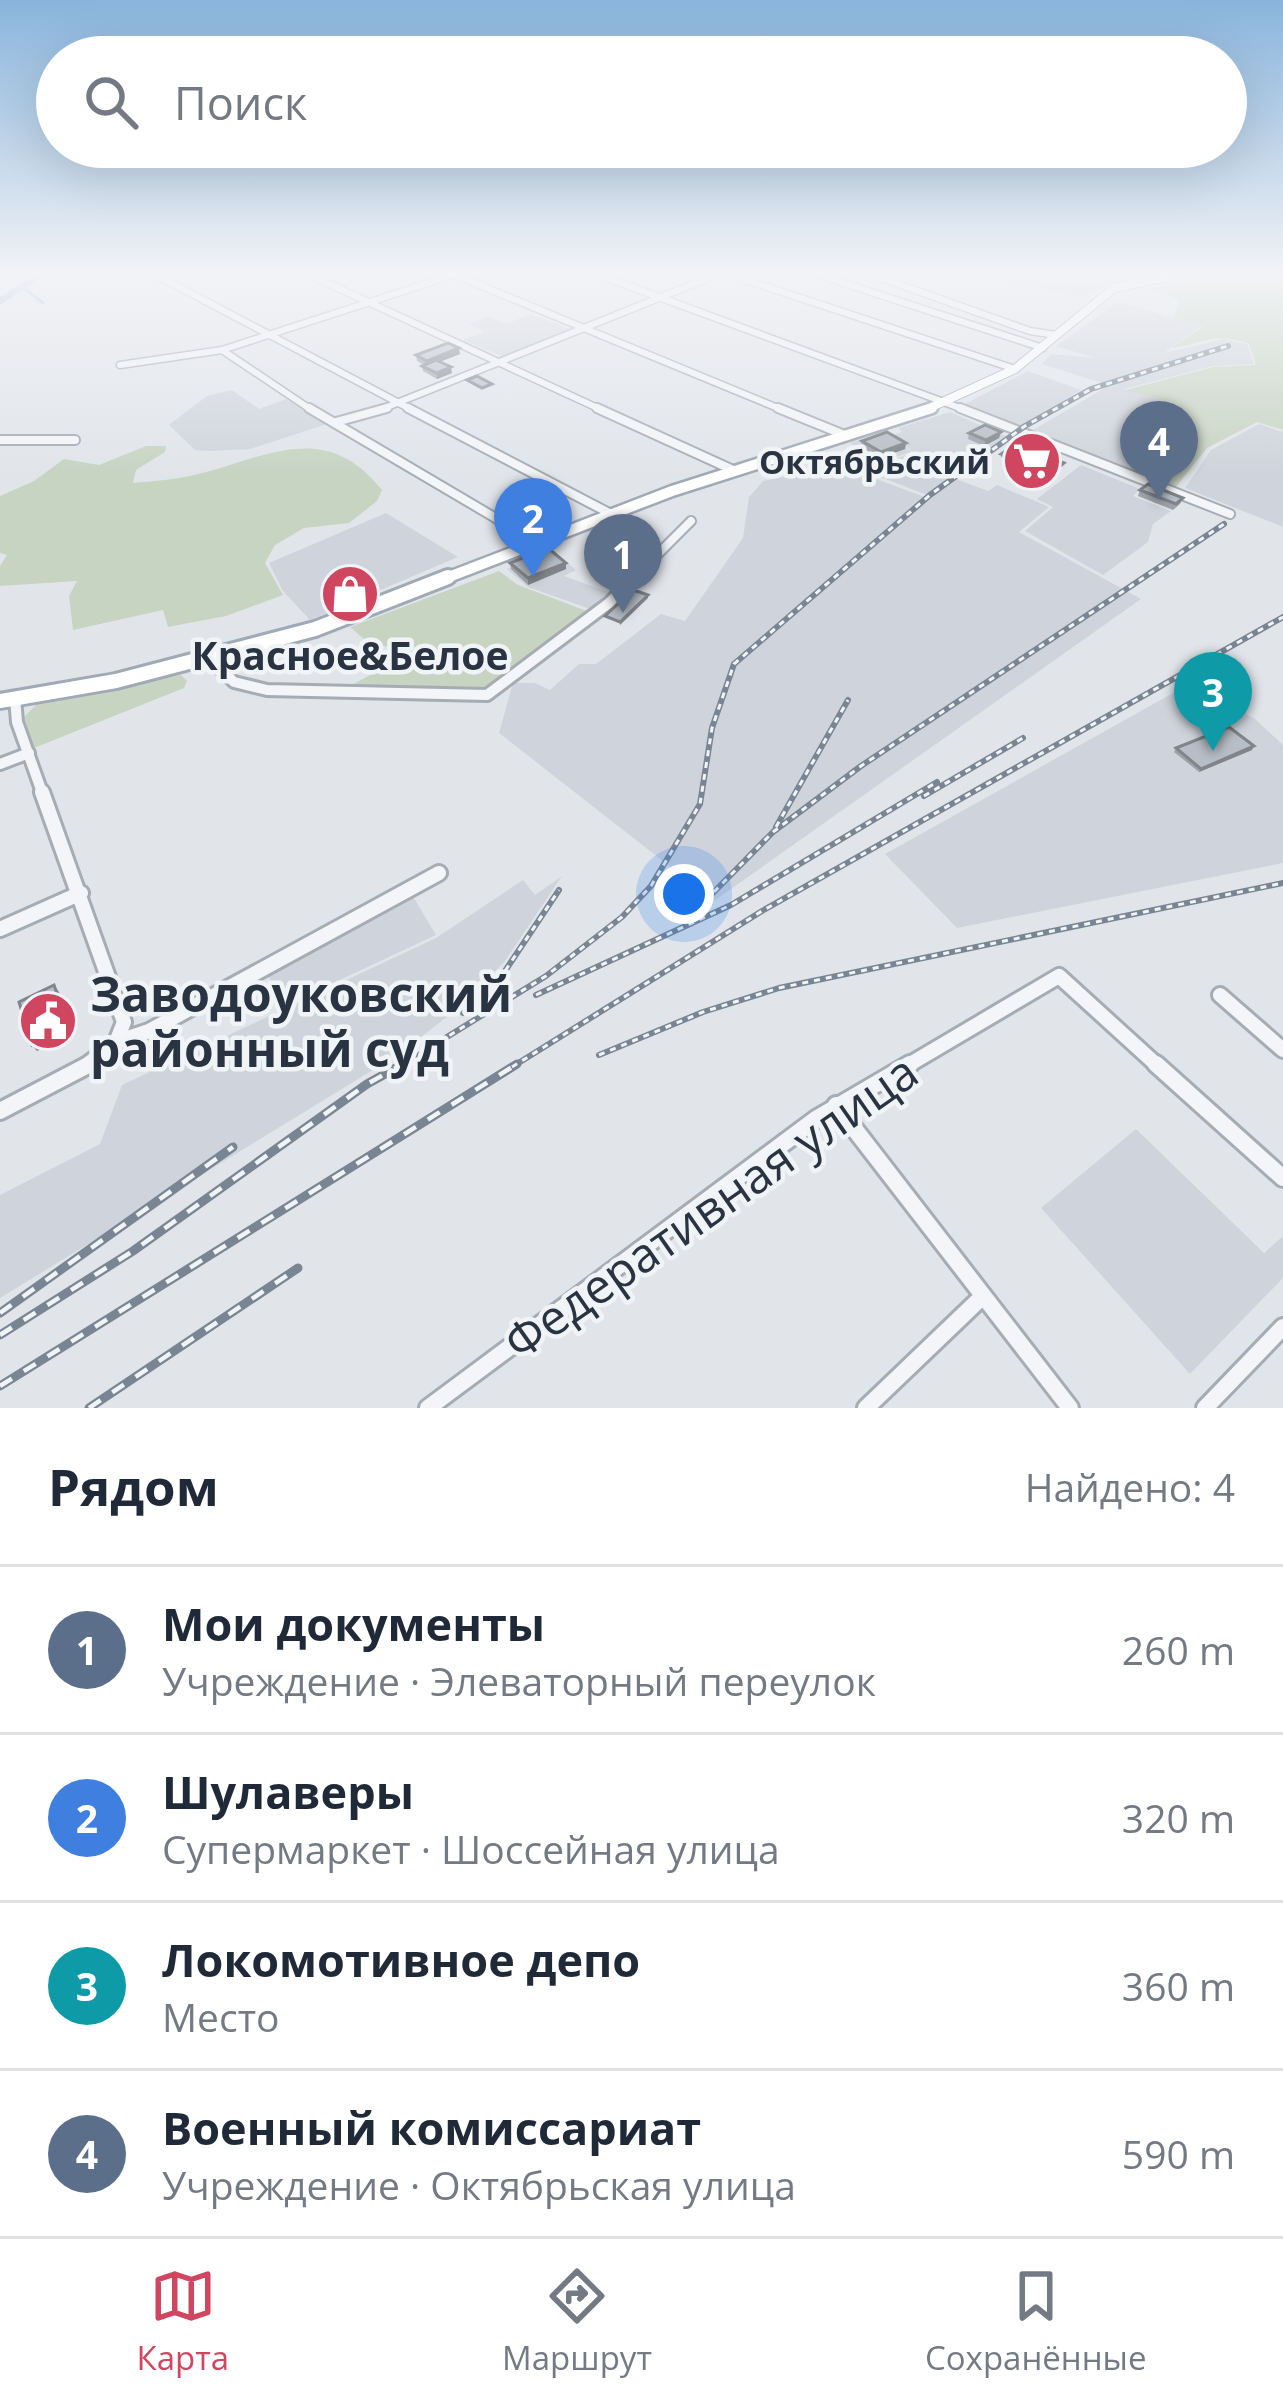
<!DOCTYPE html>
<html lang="ru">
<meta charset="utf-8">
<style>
body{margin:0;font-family:"Open Sans",sans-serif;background:#f2f2f3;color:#1f2937}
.you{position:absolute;left:684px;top:894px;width:42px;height:42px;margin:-30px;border:9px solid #fff;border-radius:50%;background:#1a73e8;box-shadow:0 0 0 18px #1a73e833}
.badge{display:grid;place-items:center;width:78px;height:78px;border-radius:50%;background:#d0455f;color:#fff;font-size:39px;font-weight:700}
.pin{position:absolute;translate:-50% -99px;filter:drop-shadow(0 3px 6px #0008)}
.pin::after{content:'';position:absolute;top:63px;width:42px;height:36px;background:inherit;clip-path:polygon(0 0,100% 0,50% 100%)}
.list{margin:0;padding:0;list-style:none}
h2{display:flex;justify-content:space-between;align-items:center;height:156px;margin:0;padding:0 48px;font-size:51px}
h2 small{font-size:39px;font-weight:400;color:#747a83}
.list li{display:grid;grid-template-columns:78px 1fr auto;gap:36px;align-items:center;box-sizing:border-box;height:168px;padding:0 48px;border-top:3px solid #e0e1e3}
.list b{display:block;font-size:45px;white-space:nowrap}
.list p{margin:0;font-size:39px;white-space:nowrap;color:#747a83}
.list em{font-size:39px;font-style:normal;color:#747a83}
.icon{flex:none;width:66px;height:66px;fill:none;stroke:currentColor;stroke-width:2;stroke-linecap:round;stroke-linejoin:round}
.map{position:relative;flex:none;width:1283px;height:1408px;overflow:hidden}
.search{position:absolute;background:#fff;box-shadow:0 12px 48px #0002;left:36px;right:36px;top:36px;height:132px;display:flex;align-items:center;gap:30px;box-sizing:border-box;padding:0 42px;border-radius:66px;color:#747a83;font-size:45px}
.sheet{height:828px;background:#fff}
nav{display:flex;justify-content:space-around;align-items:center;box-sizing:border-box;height:168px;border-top:3px solid #e0e1e3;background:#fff;font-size:33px;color:#747a83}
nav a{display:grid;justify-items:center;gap:6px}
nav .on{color:#d0455f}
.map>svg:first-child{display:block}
.built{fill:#cfd4dc}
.green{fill:#c7d4c2}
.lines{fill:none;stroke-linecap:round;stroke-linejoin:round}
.stream{stroke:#9bb4ca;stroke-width:3}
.river{fill:#9bb4ca;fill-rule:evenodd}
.minor-far4-casing{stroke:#a6acb4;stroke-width:9}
.minor-far3-casing{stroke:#a6acb4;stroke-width:12}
.minor-far2-casing{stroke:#a6acb4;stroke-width:16}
.minor-far1-casing{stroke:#a6acb4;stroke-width:20}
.minor-casing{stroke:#a6acb4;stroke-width:22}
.major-far2-casing{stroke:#a0a9b6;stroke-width:10}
.major-far1-casing{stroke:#a0a9b6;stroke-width:15}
.major-casing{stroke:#a0a9b6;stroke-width:20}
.minor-far4{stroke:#f4f5f8;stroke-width:6}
.minor-far3{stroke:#f4f5f8;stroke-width:8}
.minor-far2{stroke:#f4f5f8;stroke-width:10}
.minor-far1{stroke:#f4f5f8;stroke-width:14}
.minor{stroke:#f4f5f8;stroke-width:16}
.major-far2{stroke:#fff;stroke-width:8}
.major-far1{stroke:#fff;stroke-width:10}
.major{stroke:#fff;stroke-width:14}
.rail-far1-casing{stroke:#7a8594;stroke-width:6}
.rail-casing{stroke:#7a8594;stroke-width:9}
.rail-far1{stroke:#f0f4f7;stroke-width:3;stroke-dasharray:6;stroke-linecap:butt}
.rail{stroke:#f0f4f7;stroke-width:4.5;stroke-dasharray:14;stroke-linecap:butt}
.wall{fill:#9ea3ab}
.shaded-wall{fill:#81858b}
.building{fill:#b8bec7;stroke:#81858b;stroke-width:3}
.labels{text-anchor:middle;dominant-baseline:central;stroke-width:9;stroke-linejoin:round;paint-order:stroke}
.far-poi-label{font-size:33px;font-weight:bold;fill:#293342;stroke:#f0f4f7;text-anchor:end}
.poi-label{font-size:39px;font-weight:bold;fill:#293342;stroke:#f0f4f7}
.near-poi-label{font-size:48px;font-weight:bold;fill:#293342;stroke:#f0f4f7;text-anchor:start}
.near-street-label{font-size:48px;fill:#293342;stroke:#f0f4f7}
</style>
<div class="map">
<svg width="1283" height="1408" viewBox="0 0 1283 1408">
<rect width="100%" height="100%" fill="#e1e5ea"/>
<path class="built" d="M981,275H1112L1106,278L1116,281L1083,297Z
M1118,302L1201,326L1164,353L1224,339L1247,344L1254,364L1213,366L1124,389L1178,404L1140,428L1153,460L1149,475L1028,433L1108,386L1118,388L1042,364L1051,354L1096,358L1056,346Z
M531,314L572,330L506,358L463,340L485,332L469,324L488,316L506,324Z
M1028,371L1081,390L1018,429L961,406Z
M232,390L259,409L286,399L327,424L250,449L210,451L195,450L169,425L207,396Z
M950,412L1008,437L927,495L870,473L911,452L881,462L850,443L881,433L913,452L893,435L902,432L898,428Z
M1259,424L1283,432V527L1185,488L1211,450Z
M1081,465L1140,489L1133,496L1171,511L1153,524L1148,542L1103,575L1025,531L1053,507L1037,499Z
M804,473L871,477L930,499L956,479L988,491L997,485L1049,507L1019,532L1141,599L714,901L499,733L513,683H535L550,690L579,664H596L661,614L685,621L743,538L749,497L763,481Z
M386,513L458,557L310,620L283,591L269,563Z
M553,551L576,570L564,576L608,592L590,609L528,587L507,569Z
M1191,683L1255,719L1283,745V863L957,928L885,854Z
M562,876L505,961L466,1002L399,1054L0,1298V1195L100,1144L122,1085L436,938L523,880L535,895Z
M411,893L436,935L280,1008L267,971Z
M1136,1129L1264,1253L1283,1236V1278L1190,1374L1041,1208Z"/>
<path class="green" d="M1217,275H1283V430L1257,422L1207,448L1175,488L1151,476L1154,460L1142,429L1179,404L1126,390L1213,367L1256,365L1249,344C1212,331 1206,344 1172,348L1202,327L1174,318L1179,300L1150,289Z
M146,446H166L165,452L136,470L133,483C152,481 172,480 190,476C263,460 323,416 382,490L377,501L349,523L304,528L275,545L265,563L283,595L226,616L168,627L163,610L73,630L69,596L77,581L0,586V566L7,555L0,553V496L34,481L64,459L99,465Z
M499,571L518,585L592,613L487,691L344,689L404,657L394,647L371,645L350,627Z
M181,675L187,681L184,688L34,748L24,717L40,701Z"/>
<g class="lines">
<path class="stream" d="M21,286L43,303"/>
<path class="river" d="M34,275H45L0,305V297Z"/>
<defs>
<path id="minor-far4" d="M156,275L414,411
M310,275L604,411
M455,275L785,411
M599,275L968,411
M731,275L1015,369
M819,275L1043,348
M873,275L1030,331L1056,335
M222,350L313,411
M120,365L222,350L453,275
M377,411L716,275"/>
<path id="minor-far3" d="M309,408L538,543
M408,408L613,515
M597,408L733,470
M778,408L847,436
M960,408L1230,514
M336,422L387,408
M0,440H75
M632,580L691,521"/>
<path id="minor-far2" d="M210,659L234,682L267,690L487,695L609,603L635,577
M15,698L17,722L43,795
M0,764L29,753"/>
<path id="minor-far1" d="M42,792L124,1022L116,1042
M0,929L81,893
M1220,995L1283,1050
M84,1067L116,1042L149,1031L439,873
M905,1067L1059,976L1159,1067"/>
<path id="minor" d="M1156,1064L1283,1178
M836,1105L1070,1408
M0,1111L90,1064
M428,1408L816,1119L910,1064
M866,1408L983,1296
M1205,1408L1283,1327"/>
<path id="major-far2" d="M923,411L1015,369L1114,288L1176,275"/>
<path id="major-far1" d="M441,580L672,491L932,408"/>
<path id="major" d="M0,701L116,681L315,629L448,577"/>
</defs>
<use href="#minor-far4" class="minor-far4-casing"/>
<use href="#minor-far3" class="minor-far3-casing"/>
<use href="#minor-far2" class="minor-far2-casing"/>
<use href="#minor-far1" class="minor-far1-casing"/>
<use href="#minor" class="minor-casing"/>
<use href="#major-far2" class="major-far2-casing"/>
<use href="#major-far1" class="major-far1-casing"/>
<use href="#major" class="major-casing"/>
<use href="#minor-far4" class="minor-far4"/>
<use href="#minor-far3" class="minor-far3"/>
<use href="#minor-far2" class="minor-far2"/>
<use href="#minor-far1" class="minor-far1"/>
<use href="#minor" class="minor"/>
<use href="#major-far2" class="major-far2"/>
<use href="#major-far1" class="major-far1"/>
<use href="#major" class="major"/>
<defs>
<path id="rail-far1" d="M924,796L1023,738
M776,827L848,700
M685,913L709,897L773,832L861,766L1224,524
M536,995L731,905L937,782
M463,1013L505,971L559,890
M429,1048L546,976L622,917L651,886L700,804L712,728L734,664L930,495L1025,426L1091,389L1228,346
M599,1055L703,1012L779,988L1283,883
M398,1067L445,1040
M512,1067L762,911L1283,617"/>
<path id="rail" d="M0,1313L233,1147
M0,1335L133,1251L367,1084L403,1064
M0,1386L517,1064
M89,1408L298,1268"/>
</defs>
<use href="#rail-far1" class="rail-far1-casing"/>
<use href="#rail" class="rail-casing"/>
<use href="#rail-far1" class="rail-far1"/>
<use href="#rail" class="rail"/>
</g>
<path class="wall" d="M460,354L440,362L452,373L437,379L423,371L422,366L424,365L417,361L416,355Z
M1001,432L999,438L984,446L968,439L969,433Z
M862,441L906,443L905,449L880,458L861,447Z
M1001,454L1064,463L1063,466L1050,476L1001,457Z
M1140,490L1183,498L1180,504L1173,510L1138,496Z
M510,563H566V569L528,585L511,569Z
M1176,748L1252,750L1199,772L1174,752Z"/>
<path class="shaded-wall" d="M459,348L460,354L428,366L427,361Z
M451,367L452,373L437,379V373Z
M1001,432L999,438L984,446L986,440Z
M906,443L905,449L880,458L881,452Z
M566,563V569L528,585V578Z
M648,595V598L620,625V622Z
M1254,746L1252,750L1199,772L1201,769Z
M54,985L59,992L73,1033L37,1051L32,1045Z"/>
<path class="building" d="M448,343L459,348L427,361L416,355Z
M436,360L451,367L437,373L422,366Z
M477,376L492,384L482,388L467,380Z
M985,425L1001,432L986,440L969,433Z
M887,432L906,443L881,452L862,441Z
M1015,444L1064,463L1051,473L1001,454Z
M1148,484L1183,498L1176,504L1140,490Z
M548,548L566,563L528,578L510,563Z
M633,590L648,595L620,622L605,616Z
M1229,727L1254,746L1201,769L1176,748Z
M54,985L68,1027L32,1045L19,1002Z"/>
<linearGradient id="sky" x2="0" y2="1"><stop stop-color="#89b4dc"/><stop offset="0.58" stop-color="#f2f3f6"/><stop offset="1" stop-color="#f2f3f6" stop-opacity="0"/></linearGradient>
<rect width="1283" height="472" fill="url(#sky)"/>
<defs>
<symbol id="supermarket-disc" viewBox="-11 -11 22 22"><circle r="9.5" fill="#d0455f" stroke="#f0f4f7"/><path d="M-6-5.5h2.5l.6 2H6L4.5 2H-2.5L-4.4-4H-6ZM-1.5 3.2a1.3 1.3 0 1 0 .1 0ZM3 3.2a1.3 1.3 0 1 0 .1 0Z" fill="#fff"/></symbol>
<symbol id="shop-disc" viewBox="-11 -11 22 22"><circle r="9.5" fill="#d0455f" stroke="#f0f4f7"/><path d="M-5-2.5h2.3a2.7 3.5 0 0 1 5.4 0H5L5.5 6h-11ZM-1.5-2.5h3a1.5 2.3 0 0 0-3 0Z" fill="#fff"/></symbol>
<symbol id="civic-disc" viewBox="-11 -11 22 22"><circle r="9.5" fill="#d0455f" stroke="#f0f4f7"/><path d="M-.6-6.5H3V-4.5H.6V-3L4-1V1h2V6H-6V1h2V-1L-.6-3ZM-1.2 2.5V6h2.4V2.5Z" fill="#fff"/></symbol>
</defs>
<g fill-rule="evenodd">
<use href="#supermarket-disc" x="999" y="428" width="66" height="66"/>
<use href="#shop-disc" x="317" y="561" width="66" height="66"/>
<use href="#civic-disc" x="15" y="988" width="66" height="66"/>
</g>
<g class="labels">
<g class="far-poi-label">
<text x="990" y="461">Октябрьский</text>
</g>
<g class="poi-label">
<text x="350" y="654">Красное&amp;Белое</text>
</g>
<g class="near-poi-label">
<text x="90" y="993">Заводоуковский<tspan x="90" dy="55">районный суд</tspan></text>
</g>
<g class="near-street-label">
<text transform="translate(710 1206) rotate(-35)">Федеративная улица</text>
</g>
</g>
</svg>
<div class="you"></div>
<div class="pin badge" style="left:623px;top:613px;background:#5c6f8a">1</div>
<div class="pin badge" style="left:533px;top:577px;background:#3f7fe0">2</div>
<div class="pin badge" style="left:1213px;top:751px;background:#0f9aa8">3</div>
<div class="pin badge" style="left:1159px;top:500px;background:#5c6f8a">4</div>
<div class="search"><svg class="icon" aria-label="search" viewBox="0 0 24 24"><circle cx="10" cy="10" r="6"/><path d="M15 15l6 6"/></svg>Поиск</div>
</div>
<section class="sheet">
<h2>Рядом<small>Найдено: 4</small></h2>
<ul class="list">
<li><span class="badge" style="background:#5c6f8a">1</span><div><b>Мои документы</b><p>Учреждение · Элеваторный переулок</p></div><em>260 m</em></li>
<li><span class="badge" style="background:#3f7fe0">2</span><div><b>Шулаверы</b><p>Супермаркет · Шоссейная улица</p></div><em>320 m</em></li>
<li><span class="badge" style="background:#0f9aa8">3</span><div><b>Локомотивное депо</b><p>Место</p></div><em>360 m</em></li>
<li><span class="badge" style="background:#5c6f8a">4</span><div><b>Военный комиссариат</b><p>Учреждение · Октябрьская улица</p></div><em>590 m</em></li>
</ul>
</section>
<nav>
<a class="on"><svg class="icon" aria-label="map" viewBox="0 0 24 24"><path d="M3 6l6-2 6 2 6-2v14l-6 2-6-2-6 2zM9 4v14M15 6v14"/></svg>Карта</a>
<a><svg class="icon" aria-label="directions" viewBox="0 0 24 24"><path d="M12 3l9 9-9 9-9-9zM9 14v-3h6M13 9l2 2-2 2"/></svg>Маршрут</a>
<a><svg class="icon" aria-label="saved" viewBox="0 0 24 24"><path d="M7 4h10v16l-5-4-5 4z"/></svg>Сохранённые</a>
</nav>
